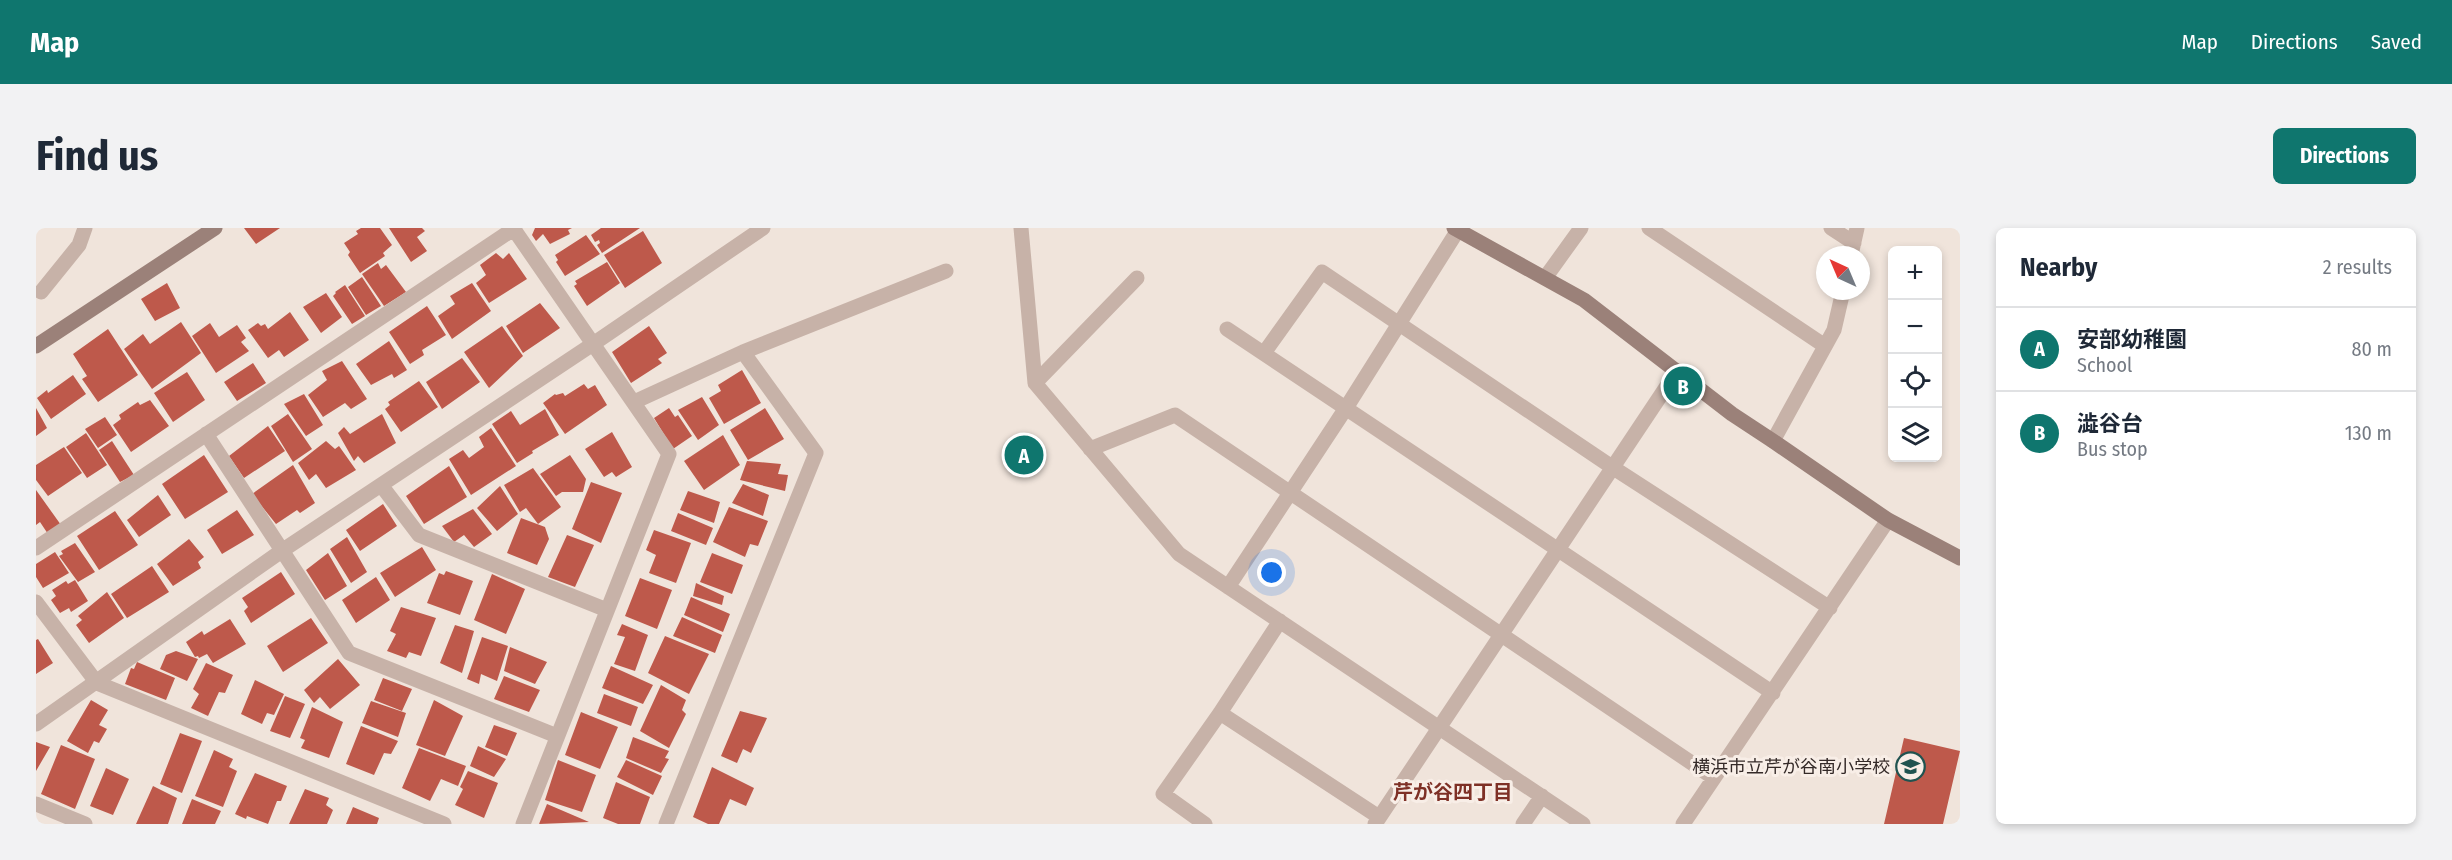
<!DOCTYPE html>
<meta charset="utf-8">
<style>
body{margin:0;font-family:"Fira Sans Condensed","Noto Sans JP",sans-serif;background:#f2f2f3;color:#1f2937}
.controls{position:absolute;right:18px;top:18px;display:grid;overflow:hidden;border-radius:9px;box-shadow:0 3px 9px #0003}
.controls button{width:54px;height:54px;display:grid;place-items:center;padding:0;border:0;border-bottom:2px solid #e0e1e3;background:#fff;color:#1f2937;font:30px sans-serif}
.compass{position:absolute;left:1780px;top:18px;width:54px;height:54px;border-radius:50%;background:#fff;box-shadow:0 3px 9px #0003;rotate:316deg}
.you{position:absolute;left:1236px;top:345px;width:21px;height:21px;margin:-15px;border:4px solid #fff;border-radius:50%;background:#1a73e8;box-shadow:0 0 0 9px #1a73e833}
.badge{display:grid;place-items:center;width:39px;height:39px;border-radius:50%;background:#0f766e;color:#fff;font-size:20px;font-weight:700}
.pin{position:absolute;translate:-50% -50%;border:3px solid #fff;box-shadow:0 2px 6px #0006}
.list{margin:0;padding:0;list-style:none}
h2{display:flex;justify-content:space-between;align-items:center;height:78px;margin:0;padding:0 24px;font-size:26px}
h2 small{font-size:20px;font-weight:400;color:#747a83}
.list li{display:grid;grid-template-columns:39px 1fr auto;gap:18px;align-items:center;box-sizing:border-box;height:84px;padding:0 24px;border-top:2px solid #e0e1e3}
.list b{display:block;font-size:22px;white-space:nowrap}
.list p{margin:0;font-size:20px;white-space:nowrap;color:#747a83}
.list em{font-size:20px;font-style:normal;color:#747a83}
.icon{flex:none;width:33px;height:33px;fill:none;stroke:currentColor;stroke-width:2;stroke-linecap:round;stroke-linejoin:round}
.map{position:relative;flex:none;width:1924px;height:596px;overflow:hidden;border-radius:9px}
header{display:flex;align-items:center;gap:36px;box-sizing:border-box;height:84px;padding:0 30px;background:#0f766e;color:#fff}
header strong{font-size:28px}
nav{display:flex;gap:33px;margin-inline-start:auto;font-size:21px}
.intro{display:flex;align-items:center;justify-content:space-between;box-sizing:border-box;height:144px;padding:0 36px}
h1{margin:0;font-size:42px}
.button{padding:15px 27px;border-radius:9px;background:#0f766e;color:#fff;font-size:21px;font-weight:700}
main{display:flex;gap:36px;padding:0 36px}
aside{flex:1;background:#fff;border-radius:9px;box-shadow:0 3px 9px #0003}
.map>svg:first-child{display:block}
.building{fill:#be594b}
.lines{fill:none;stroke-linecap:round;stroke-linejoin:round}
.street{stroke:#c7b2a8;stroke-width:15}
.secondary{stroke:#9b8179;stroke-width:15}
.labels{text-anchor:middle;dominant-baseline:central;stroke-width:6;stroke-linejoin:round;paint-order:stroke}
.poi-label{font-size:18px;fill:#342a28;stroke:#f8eee7;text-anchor:end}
.neighbourhood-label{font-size:20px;font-weight:bold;fill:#7e3026;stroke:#f8eee7}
</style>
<header>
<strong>Map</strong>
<nav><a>Map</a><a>Directions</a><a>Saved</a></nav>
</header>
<div class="intro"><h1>Find us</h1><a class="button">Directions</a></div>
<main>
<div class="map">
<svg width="1924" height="596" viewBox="0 0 1924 596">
<rect width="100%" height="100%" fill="#f0e4db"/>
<path class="building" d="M208,0H244L220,16Z
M325,0H344L356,17L347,25L349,28L324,45L312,27L314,24L308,15L322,6L320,3Z
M353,0H386L389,3L381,9L391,23L375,34Z
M499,0H536L532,2L534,6L514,16L507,6L500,13L496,7Z
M565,0H604L566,25L561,17L564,15L563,12L559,14L555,7Z
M607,3L626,35L589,60L568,27Z
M550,7L564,26L529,48L520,34L522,32L519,27Z
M460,25L467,31L473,25L491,51L453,75L440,55L450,47L444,37Z
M571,34L584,55L551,78L538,58L541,56L539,53Z
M342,35L345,41L350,37L370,64L348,78L326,46Z
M326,49L345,78L330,87L312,59Z
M131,55L144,80L119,93L105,71Z
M436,55L455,83L416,111L402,88L419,76L414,68Z
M309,57L329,88L316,96L297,68L300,65L299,64Z
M290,65L306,89L285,105L267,79Z
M504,75L524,100L487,125L470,98Z
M391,78L410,107L386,122L388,127L374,136L353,104Z
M254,84L273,112L248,129L243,122L232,130L212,102L222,95L225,98L229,96L232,101Z
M145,94L165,125L116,161L88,121L107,106L114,116Z
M174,95L183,109L201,97L210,110L205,114L213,123L180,145L156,108Z
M466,98L487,128L453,160L428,124Z
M613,98L631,125L622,131L626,135L595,155L576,124Z
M72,101L102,147L62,174L46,151L51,148L37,126Z
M353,113L371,142L358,150L356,146L335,157L320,136Z
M426,130L444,154L406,181L390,154Z
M306,133L331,171L315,181L309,175L287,189L272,167L291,152L286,143Z
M217,135L230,155L201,173L188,154Z
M706,142L725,175L688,196L673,170L685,163L682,157Z
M151,144L169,172L137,194L118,165Z
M37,147L50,166L15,191L1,170L11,162L12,165Z
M383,153L402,179L365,204L349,181L354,177L352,174Z
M548,156L552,161L559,157L571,177L529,206L507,175L519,166L520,167L527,165L529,168Z
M268,166L287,197L270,208L248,176Z
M666,169L683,197L662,212L642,182Z
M114,172L133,198L95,224L77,197L85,191L83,187L102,174L104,177Z
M0,180L11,200L0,208Z
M633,180L639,189L642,187L656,208L637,221L618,190Z
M729,180L748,211L712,232L694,202Z
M509,181L523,207L496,223L497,225L481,235L456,196L475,183L484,197Z
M252,186L276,221L257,234L235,198Z
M346,186L360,215L328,235L322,228L318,233L302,205L308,199L314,206Z
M69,189L81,207L62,220L49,201Z
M232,198L249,223L208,250L193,228Z
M455,200L480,238L435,267L413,231L427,222L433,230L448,219L443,209Z
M576,204L596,239L580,249L576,244L568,249L549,221Z
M50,205L71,237L51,250L30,219Z
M687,207L704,237L668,262L648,233Z
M76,213L98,247L84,254L63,222Z
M290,213L299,221L303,218L320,242L290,260L280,246L273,252L262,235Z
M28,219L46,245L12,268L0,252V237Z
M168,227L192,264L149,291L126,256Z
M534,227L550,251L547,264H526L520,268L504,246Z
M711,233L745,236L742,246L752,247L749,263L704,252Z
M257,237L279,275L264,285L261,282L240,296L216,266Z
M413,238L431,269L388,296L370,268Z
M497,240L525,279L502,296L490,280L484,284L468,257Z
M555,254L586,265L565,315L536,301Z
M707,256L733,267L727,288L696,275Z
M464,258L482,286L461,303L441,280Z
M0,262L25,297L12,306L4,294L0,297Z
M652,263L684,274L678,295L644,282Z
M122,267L135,287L103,309L91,292Z
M347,276L361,298L324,323L310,302Z
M693,279L732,293L722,318L714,316L709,329L677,314Z
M437,281L456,306L438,319L428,307L418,314L406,298Z
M201,282L218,307L186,326L171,302Z
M79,283L102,317L63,342L41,308Z
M642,285L677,300L670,317L635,303Z
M485,290L509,299L513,311L501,337L471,325Z
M618,302L655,315L640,355L613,345L620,327L610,322Z
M531,307L558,317L539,359L512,349Z
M311,309L331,344L315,355L294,321Z
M153,311L168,329L162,334L165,340L137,358L121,336Z
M39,315L59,344L42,354L23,328L27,326L25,323Z
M386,319L400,342L359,369L344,345Z
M19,324L33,345L7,360L0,349V336Z
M292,325L311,358L289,372L270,342Z
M676,325L707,337L696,366L664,354Z
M116,338L133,364L91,390L75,366Z
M410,343L437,353L424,387L391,375L403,345L408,347Z
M245,344L259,366L215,395L208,383L212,379L206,370Z
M456,346L489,361L470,406L438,392Z
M340,349L354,372L320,395L306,372Z
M604,350L636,362L621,401L589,388Z
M39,352L52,373L35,384L33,380L24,385L15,372L20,368L16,362L30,353L32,356Z
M660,355L688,368L686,377L657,368Z
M71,364L88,390L53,415L40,397L46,392L42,388Z
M655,369L694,386L687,404L648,387Z
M365,379L400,390L385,428L373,424L370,430L351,423L360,406L354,403Z
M646,389L686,407L679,425L637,408Z
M275,390L292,415L247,444L231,418Z
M194,391L210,416L177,435L171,426L163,430L162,428L159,429L150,414L166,403L168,407Z
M586,396L612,407L599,443L578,436L589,409L581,407Z
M419,397L438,403L426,445L404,435Z
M629,408L673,426L653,466L612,445Z
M446,409L472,418L461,453L445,446L443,456L431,451Z
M2,411L17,435L0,446V412Z
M474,419L511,434L499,456L468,443Z
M140,423L162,431L151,453L124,441L130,427Z
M302,431L324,457L294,481L284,469L278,475L268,462Z
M101,434L139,450L130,472L89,456L95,440L98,441Z
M170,435L197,447L189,465L183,464L172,488L155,480L163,466L157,461Z
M575,438L617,457L607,476L566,460Z
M468,448L504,462L493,484L458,471Z
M347,450L376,461L366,483L338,472Z
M219,452L248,466L238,487L231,485L226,496L205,486Z
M625,457L650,472L646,482L650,486L633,520L604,503Z
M568,466L602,479L595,498L561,485Z
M249,468L269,476L254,510L234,503Z
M55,472L72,482L63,497L71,501L63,515L58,513L52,525L31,513Z
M398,472L427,488L409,528L380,517Z
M335,473L370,485L362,509L326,495Z
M276,479L307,494L293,530L265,520L269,512L264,510Z
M704,483L731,490L715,525L707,521L701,535L685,528Z
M545,484L582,499L564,541L529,527Z
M458,497L481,505L471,528L449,519Z
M325,498L362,513L355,526L348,525L338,547L310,536Z
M144,505L166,513L146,565L124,556Z
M597,509L633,523L629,530L633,531L625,545L590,530Z
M1868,510L1924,523L1907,596H1848Z
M0,514L14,519L0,543Z
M25,517L59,531L39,581L5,566Z
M442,518L470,531L458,549L434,538Z
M383,520L430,538L422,558L405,551L394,573L366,560Z
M178,522L197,531L193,539L201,543L187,579L159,568Z
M522,532L560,547L546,584L509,572Z
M590,532L626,548L617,567L581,549Z
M676,539L718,560L710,578L694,571L683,596H672L657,589Z
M70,540L93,551L77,587L54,578Z
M432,543L462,555L448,590L419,577L427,561L424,559Z
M219,545L251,558L245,573H241L232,596L211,588L210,591L199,586Z
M580,554L614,569L604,596H582L567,590Z
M117,558L141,570L132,596H100Z
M269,561L293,570L290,577L297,582L291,596H253Z
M156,571L185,583L179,596H146Z
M511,576L553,594L503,596Z
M317,579L343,590L341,596H310Z"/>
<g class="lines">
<path class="street" d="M477,0L633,226L487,596
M985,0L999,155
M1613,0L1789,118
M1795,0L1818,15
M1815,27L1821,0
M1101,50L999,155L1143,326L1547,596
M1509,50L1545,0
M5,64L43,17L49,0
M1191,101L1737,465
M1228,125L1286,44L1576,239L1794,380
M598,174L707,124L910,43
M170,206L313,425L521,508
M1737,213L1798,102L1807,63
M1054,221L1139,187L1678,550
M345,257L383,307L571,382
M0,320L479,0
M1192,359L1310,180L1422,2
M0,374L61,455L408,596
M1184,485L1343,589
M0,496L247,322L557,116L727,0
M0,576L49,596
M630,596L780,225L707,124
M1169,596L1127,566L1184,485L1244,393
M1339,596L1641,143
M1487,596L1506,568
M1647,596L1852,292"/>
<path class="secondary" d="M1418,0L1548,72L1696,186L1737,213L1852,292L1924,330
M0,118L179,0"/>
</g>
<defs>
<symbol id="school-ring" viewBox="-11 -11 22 22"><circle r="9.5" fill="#f8eee7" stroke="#205350" stroke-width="1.5"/><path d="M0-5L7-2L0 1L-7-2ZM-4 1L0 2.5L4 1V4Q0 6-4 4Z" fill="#205350"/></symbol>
</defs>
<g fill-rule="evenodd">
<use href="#school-ring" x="1858" y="522" width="33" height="33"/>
</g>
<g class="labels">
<g class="poi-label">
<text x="1854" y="539">横浜市立芹が谷南小学校</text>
</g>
<g class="neighbourhood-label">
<text x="1417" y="564">芹が谷四丁目</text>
</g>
</g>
</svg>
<div class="controls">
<button>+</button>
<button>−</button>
<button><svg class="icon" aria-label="locate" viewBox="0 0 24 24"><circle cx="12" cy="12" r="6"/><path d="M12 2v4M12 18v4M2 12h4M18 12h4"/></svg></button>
<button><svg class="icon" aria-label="layers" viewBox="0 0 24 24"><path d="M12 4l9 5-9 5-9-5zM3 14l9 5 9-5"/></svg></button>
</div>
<svg class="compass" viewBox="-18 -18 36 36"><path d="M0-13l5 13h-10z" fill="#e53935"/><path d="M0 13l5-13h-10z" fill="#747a83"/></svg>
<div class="you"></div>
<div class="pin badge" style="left:988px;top:227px">A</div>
<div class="pin badge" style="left:1647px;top:158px">B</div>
</div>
<aside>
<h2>Nearby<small>2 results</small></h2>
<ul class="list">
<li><span class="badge">A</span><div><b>安部幼稚園</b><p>School</p></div><em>80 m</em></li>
<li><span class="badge">B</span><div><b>澁谷台</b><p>Bus stop</p></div><em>130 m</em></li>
</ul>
</aside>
</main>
